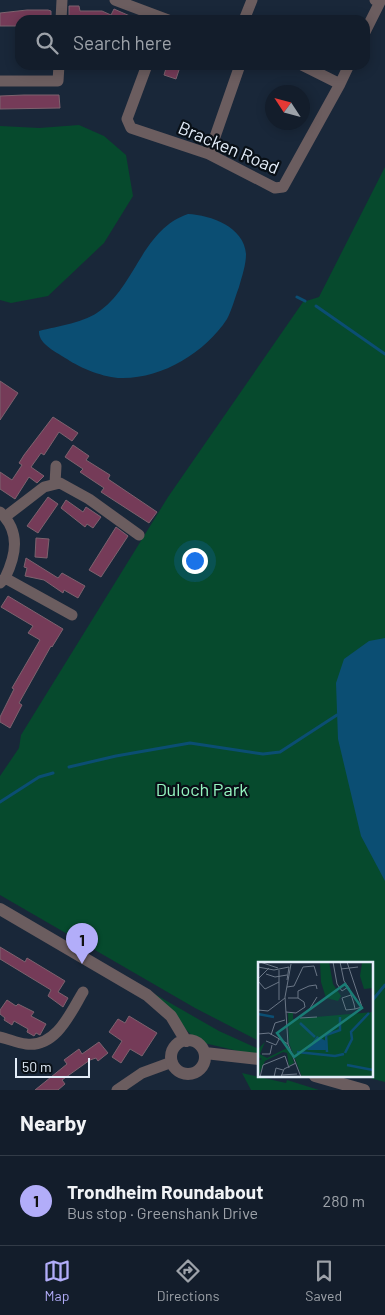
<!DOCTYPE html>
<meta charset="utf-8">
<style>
body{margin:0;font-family:Barlow,sans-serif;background:#1c2633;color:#f1f3f6}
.compass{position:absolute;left:265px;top:85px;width:45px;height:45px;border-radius:50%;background:#131d2b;box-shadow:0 2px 12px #0003;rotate:306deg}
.scale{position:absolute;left:15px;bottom:12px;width:75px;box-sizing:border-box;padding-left:5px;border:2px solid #e3edf9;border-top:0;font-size:14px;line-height:18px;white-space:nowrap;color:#e3edf9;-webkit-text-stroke:4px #091017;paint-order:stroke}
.you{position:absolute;left:194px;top:560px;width:18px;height:18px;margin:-12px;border:4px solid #fff;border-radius:50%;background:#1a73e8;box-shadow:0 0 0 8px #1a73e833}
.badge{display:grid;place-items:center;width:32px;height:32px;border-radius:50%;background:#b2adf9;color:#111;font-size:16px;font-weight:700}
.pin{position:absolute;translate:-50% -41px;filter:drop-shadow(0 1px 2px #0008)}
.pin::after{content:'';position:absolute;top:26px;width:18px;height:15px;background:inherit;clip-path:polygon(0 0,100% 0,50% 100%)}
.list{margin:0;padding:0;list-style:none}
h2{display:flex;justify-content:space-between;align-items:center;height:65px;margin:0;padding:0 20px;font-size:21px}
h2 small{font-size:16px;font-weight:400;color:#9da2a9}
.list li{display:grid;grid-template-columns:32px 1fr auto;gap:15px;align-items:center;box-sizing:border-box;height:90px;padding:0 20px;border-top:1px solid #323b47}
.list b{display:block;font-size:19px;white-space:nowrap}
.list p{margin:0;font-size:16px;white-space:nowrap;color:#9da2a9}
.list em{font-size:16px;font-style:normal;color:#9da2a9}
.icon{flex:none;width:28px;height:28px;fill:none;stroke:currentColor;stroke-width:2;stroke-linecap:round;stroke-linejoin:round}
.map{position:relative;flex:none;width:385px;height:1090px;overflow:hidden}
.search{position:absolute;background:#131d2b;box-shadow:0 2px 12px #0003;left:15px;right:15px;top:15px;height:55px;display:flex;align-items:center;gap:12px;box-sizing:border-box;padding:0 18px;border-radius:15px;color:#9da2a9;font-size:19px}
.sheet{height:155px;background:#131d2b}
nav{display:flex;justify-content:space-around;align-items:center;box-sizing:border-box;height:70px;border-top:1px solid #323b47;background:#131d2b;font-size:14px;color:#9da2a9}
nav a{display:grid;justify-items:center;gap:2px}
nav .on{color:#b2adf9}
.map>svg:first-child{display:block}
.green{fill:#064a2d}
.water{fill:#0b4e73}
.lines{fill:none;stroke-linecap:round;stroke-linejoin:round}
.stream{stroke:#0b4e73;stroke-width:3}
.building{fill:#753b58;stroke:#7d626e}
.minor{stroke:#6b5d5f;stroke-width:11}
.tertiary{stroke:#6b5d5f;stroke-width:12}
.labels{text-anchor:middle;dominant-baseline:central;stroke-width:4.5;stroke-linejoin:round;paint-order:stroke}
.street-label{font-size:18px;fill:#e3edf9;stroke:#091017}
.park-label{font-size:18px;fill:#96f6c1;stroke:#091017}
.inset-river{fill:none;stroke:#0b4e73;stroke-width:2.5}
.inset-road{fill:none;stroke:#6a7686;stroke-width:1}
.view{fill:#1a7c75;fill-opacity:0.15;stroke:#1a7c75;stroke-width:2.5}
.inset-edge{fill:none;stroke:#e3edf9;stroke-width:2.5}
</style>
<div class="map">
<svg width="385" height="1090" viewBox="0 0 385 1090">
<rect width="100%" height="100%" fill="#192739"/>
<path class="green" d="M79,125L104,136L126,155L133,196L104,243L48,296L11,303L0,300V126L39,128Z
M385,167V1082L362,1076H371V964H259V1041L195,1008L0,895V776L19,748L21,735L168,497L303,302L319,297Z
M151,992L219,1031L259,1049V1056L204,1043L194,1038Z
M242,1073L286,1083L287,1080L319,1090H251Z"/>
<path class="water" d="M188,214C211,215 244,227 246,254C246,265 242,276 239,287C235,297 232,310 227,319C205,353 161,379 121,378C105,378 80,368 67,359C58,353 38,344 39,331C58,326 85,323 101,310C136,284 143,229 188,214Z
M385,638V881L361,836L338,739L336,683L344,659L369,641Z"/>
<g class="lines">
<path class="stream" d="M297,297L305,301
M316,306L385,354
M69,767L116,756L190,743L263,754L280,752L337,715
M0,802L39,777L53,773
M371,1002L385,985"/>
</g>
<path class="building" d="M69,6H79L80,11H102L111,15L114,9L139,20H69Z
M27,10H48L51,11V20H20V26H0V13Z
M167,65L180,67L176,79L164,75Z
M24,95H59L60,108L0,109V96Z
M0,381L18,393L0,420Z
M53,417L78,433L72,441L59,432L44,455L41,453L31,467L44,476L37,483L29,477L15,499L0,489V472L12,480L22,465L19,463L24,455Z
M73,445L89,456L86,460L110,475L108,479L157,512L149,523L101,492L104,488L80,472L83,469L65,457Z
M48,497L58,504L38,533L27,526Z
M66,500L83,512L86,507L101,517L93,528L87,524L85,527L61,508Z
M116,527L128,536L101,577L89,570Z
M36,538L49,539L47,558L35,557Z
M26,558L58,578L62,573L85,586L78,598L64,590L63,593L44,580L25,576L27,568L24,567Z
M8,596L63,629L52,647L51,646L19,703L22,705L10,728L0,722V717L14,689L12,688L40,640L28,633L33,626L1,607Z
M0,947L25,962L27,958L65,981L58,992L68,998L63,1007L48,996L51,990L0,959Z
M7,1000L16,1006L18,1004L34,1012L31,1016L46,1024L40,1035L36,1033L34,1036L27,1032L28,1029L14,1021L12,1025L4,1020L5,1018L0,1014V1010Z
M129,1016L157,1033L142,1056L130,1049L121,1063L112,1057L122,1041L109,1032L118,1019L125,1023Z
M99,1042L108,1053L98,1061L96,1058L90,1060L62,1080L65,1084L58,1090H35L67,1064L64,1060L79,1049L82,1054Z"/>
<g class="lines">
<path class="minor" d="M115,0L168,20
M61,20L62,0
M244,20L252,0
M365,32L380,2L375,0
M147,65L127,119L131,128L209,154L275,188L283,187L340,84L302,65
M0,81H58L59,65
M340,84L349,65
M209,154L240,65
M55,483L56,466
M0,512C21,532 16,555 5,578
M5,517L44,487L60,483L89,499L139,535
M0,583L5,578L72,615
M0,1037C9,1039 17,1043 26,1044C56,1048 71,1012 83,992
M117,1090L142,1073L172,1062"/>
<path class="tertiary" d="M0,909L147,995L171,1016L186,1041
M171 1057a17 17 0 1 1 34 0a17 17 0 1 1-34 0Z
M205,1053L259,1059
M315,1076L364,1090"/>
</g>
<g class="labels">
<g class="street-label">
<text transform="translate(229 147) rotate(23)">Bracken Road</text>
</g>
<g class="park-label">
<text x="202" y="789">Duloch Park</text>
</g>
</g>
<g transform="translate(258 962)">
<rect width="115" height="115" fill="#192739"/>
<path d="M62,0H71L75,22L83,34L80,39L68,36L63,20ZM113,0L115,26L106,27L102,14L104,1ZM115,50V115H44L31,81L30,51H35V57ZM7,80L2,92L9,96L31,85L36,101L31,104L29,91L25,90L7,99L0,115V99L4,97L0,95V87Z" fill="#064a2d"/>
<path d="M59,74L68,79V88H49Z" fill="#0b4e73"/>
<path class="inset-river" d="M0,52L16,55M42,61L57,75M39,90L77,94L86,92M69,90L68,73L82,68V55M87,91L94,77L93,70L111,51M89,103L115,108"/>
<path class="inset-road" d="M2,0L20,6M75,0L79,22L84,29L90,25M82,0L86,19L91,26L96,42L97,47L88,48L84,36L93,33M89,0L104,45L97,47M33,2L27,35L30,82L43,115M0,5L16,8L31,5L29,18M83,7L100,5M21,8V38M8,12L17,15L29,13M0,17L11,6M0,19L7,27L21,20M29,25L36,24L45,5L56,4L59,14M40,36V29L51,24L58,23L59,27M0,48L10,49L27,36M51,48L59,35M28,50L38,51L47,45L46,40L40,36H30M42,56L59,55M0,72L11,71L30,82M13,73L17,61L27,58M8,79L18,83L21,77M4,92H12L14,83M23,113L39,112M2,115L5,103L27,94L31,106M16,115L18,106L25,108M23,115L26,107L38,101"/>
<path class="view" d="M87,22L104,46L36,95L19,71Z"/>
<rect width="115" height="115" class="inset-edge"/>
</g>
</svg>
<svg class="compass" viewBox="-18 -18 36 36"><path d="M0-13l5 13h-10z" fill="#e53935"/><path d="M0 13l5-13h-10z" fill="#9da2a9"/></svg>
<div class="scale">50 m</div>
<div class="you"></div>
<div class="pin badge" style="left:82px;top:964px">1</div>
<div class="search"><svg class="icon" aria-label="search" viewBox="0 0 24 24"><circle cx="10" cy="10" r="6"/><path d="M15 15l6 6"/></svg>Search here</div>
</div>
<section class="sheet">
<h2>Nearby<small></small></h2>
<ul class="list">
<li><span class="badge">1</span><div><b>Trondheim Roundabout</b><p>Bus stop · Greenshank Drive</p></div><em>280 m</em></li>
</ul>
</section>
<nav>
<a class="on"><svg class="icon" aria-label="map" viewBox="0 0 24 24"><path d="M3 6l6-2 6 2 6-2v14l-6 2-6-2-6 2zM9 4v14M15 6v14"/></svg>Map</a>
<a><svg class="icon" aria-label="directions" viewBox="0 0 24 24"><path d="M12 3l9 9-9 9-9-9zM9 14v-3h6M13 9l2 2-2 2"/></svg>Directions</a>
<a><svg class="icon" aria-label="saved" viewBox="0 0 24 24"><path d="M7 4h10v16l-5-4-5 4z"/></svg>Saved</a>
</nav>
